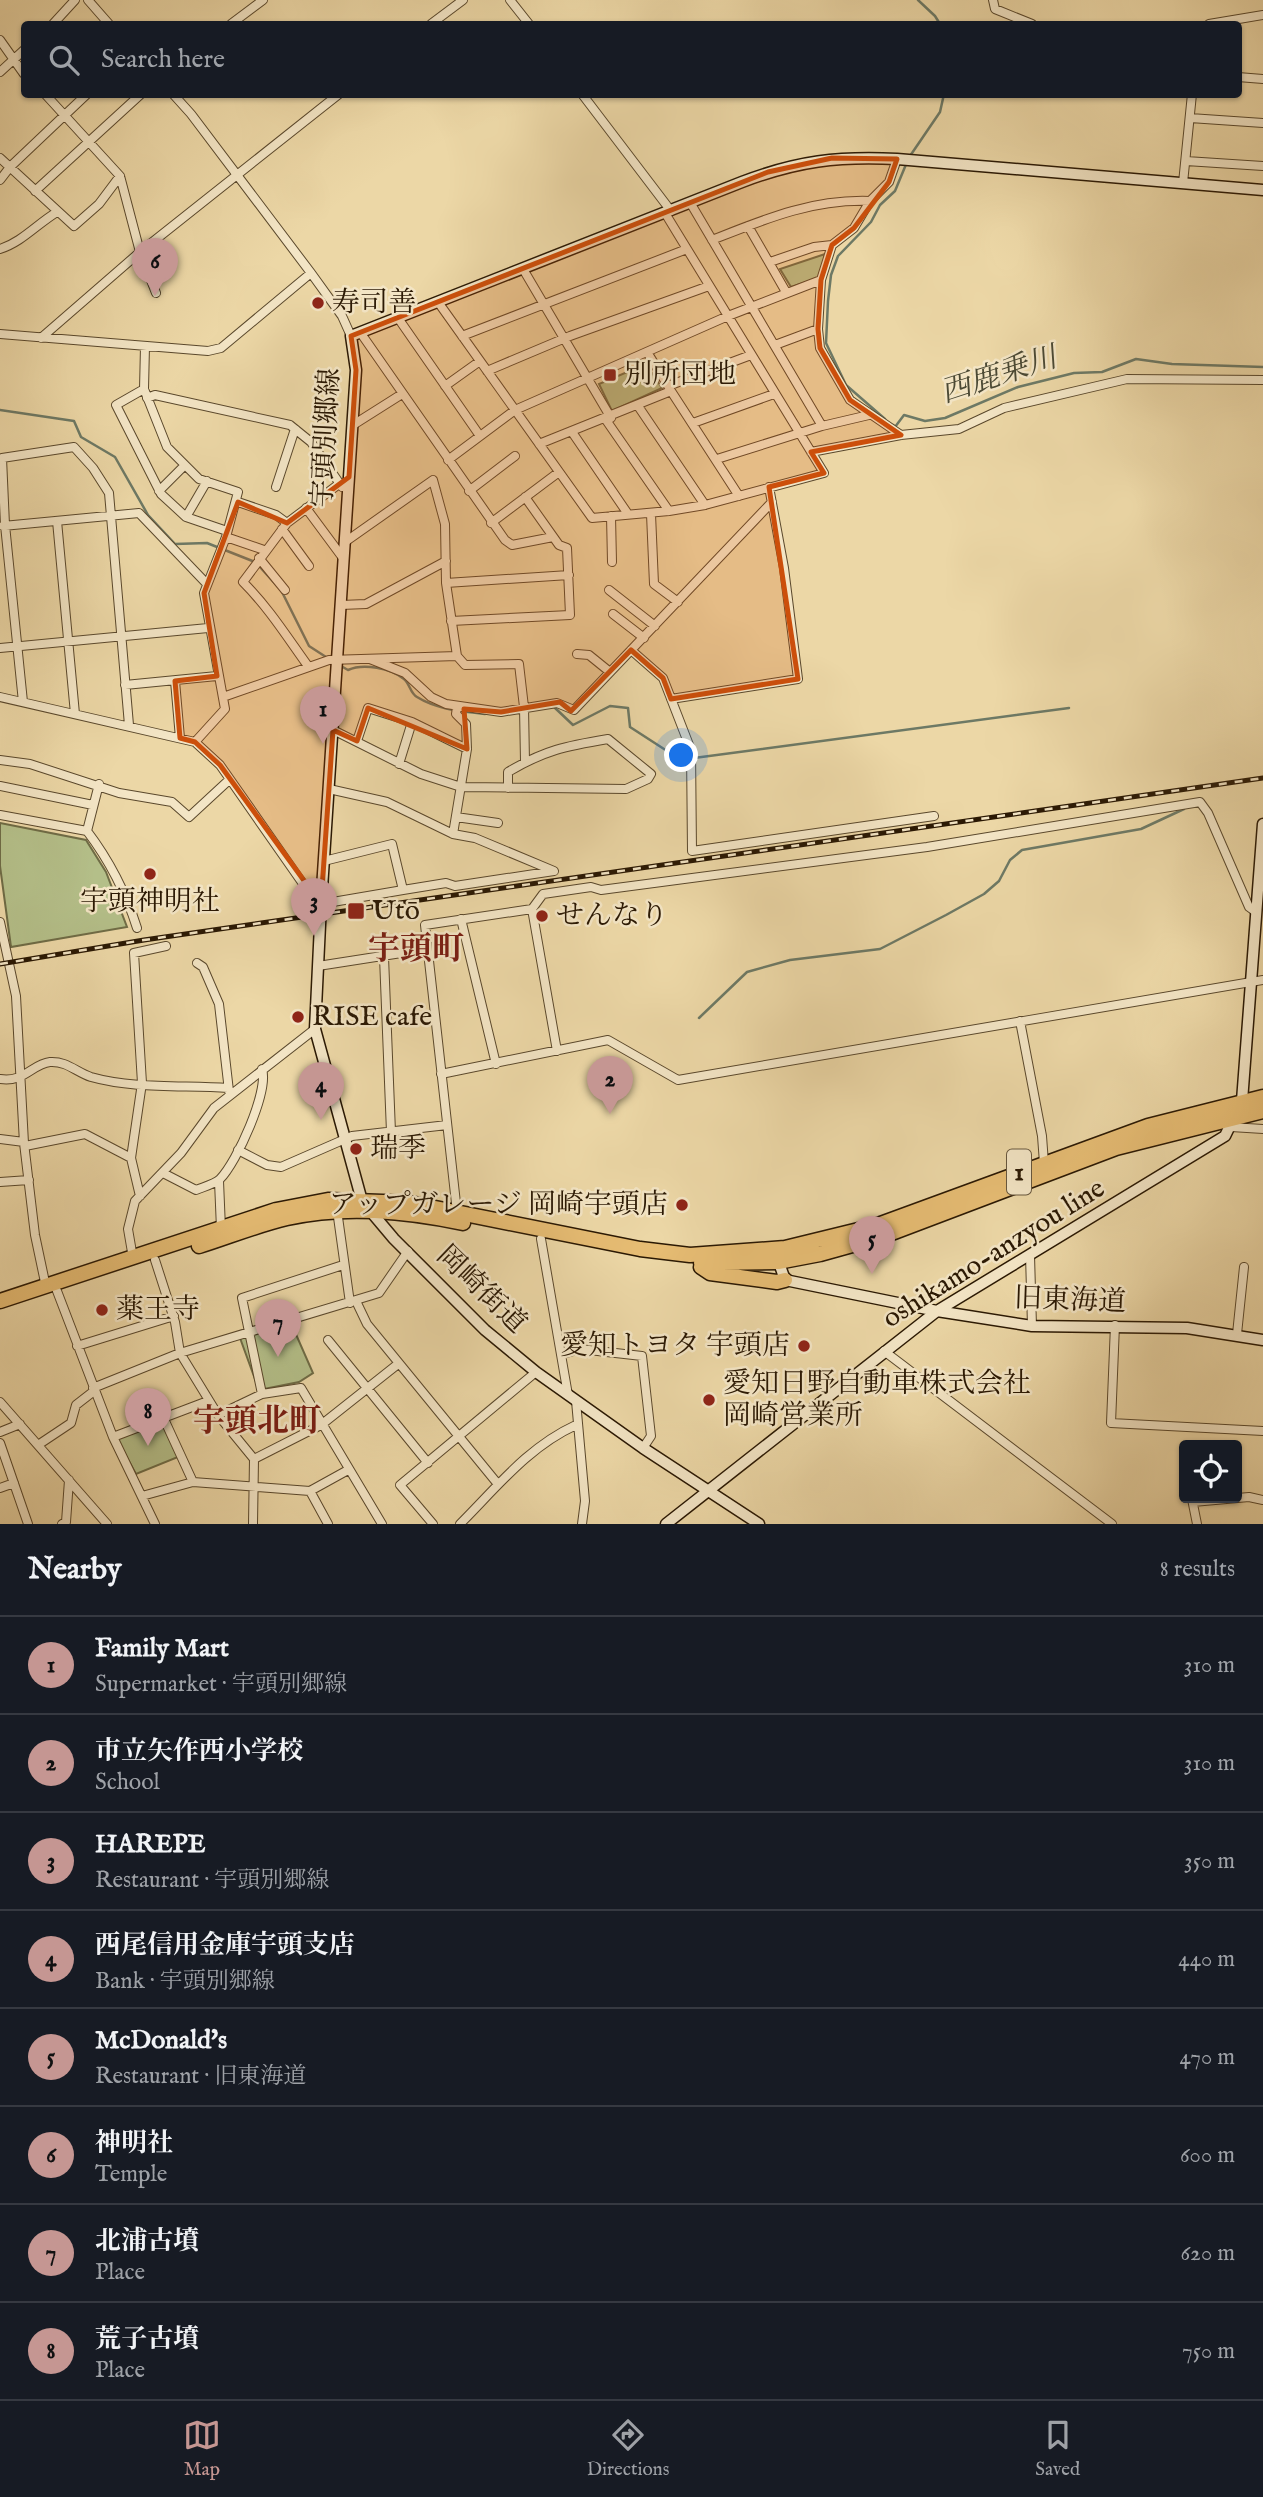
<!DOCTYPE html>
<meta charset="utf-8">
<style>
body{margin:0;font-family:"IM FELL English","Noto Serif JP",serif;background:#20242c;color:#f1f3f6}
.controls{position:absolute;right:21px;bottom:21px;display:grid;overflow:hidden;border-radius:7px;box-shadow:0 2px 5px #0004}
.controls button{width:63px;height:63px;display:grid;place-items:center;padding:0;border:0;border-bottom:2px solid #363941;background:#171b24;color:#f1f3f6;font:35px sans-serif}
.you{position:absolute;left:682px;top:756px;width:24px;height:24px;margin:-18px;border:5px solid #fff;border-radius:50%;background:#1a73e8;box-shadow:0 0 0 10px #1a73e833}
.badge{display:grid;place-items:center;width:46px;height:46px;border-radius:50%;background:#c59692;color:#111;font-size:23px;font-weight:700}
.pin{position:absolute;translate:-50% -58px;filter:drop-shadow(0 2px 4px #0008)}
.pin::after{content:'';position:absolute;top:37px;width:24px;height:21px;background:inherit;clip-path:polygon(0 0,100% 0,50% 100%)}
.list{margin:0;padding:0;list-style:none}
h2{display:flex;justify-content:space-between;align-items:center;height:91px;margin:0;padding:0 28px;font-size:30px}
h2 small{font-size:23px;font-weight:400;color:#9ea1a6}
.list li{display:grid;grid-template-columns:46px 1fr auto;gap:21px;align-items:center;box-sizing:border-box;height:98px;padding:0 28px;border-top:2px solid #363941}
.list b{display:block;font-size:26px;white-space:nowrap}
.list p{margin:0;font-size:23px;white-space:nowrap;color:#9ea1a6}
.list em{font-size:23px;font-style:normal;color:#9ea1a6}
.icon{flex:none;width:38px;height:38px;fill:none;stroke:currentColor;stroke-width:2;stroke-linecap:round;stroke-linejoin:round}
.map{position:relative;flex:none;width:1263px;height:1524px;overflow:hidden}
.search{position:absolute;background:#171b24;box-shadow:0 2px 5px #0004;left:21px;right:21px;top:21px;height:77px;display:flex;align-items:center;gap:18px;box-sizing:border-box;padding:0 24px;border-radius:7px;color:#9ea1a6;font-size:26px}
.sheet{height:875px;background:#171b24}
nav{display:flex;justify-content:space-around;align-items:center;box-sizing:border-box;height:98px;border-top:2px solid #363941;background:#171b24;font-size:19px;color:#9ea1a6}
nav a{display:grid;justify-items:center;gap:4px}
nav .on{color:#c59692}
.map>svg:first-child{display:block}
.green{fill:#b4bf89;stroke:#6f6c46;stroke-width:2}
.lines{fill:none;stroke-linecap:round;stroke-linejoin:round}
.stream{stroke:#6d7965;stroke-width:2.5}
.street-casing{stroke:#5a482c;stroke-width:10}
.secondary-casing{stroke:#2a1803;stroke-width:13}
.highway-casing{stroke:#2a1803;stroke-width:17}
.street{stroke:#f3e5c5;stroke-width:8}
.secondary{stroke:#f3e5c5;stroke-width:10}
.highway{stroke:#e6bc73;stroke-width:14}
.rail-casing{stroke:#2a1803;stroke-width:5}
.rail{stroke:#f3e5c5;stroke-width:2.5;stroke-dasharray:8;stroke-linecap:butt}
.marked{fill:#cc4f0b;fill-opacity:0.2;stroke:#cc4f0b;stroke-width:5;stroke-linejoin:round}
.poi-dot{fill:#8f2418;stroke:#f3e5c5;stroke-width:2.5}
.labels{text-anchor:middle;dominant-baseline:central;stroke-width:5;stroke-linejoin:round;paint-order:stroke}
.shield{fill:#f3e5c5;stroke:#66563d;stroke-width:2}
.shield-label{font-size:26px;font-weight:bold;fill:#2a1803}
.poi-label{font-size:28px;fill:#2a1803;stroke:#f3e5c5;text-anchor:start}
.street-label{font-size:28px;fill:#2a1803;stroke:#f3e5c5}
.water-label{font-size:30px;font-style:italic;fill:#4b4934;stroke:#f3e5c5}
.quarter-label{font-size:32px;font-weight:bold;fill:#7a1f14;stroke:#f3e5c5}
</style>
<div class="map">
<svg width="1263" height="1524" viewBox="0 0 1263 1524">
<rect width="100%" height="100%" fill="#ecd7a6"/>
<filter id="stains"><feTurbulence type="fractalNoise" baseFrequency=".00286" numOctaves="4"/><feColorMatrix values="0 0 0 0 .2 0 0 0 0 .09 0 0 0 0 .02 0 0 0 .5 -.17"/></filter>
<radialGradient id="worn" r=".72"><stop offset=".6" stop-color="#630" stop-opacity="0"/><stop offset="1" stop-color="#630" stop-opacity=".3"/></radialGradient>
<path class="green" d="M825,254L821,277L791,287L780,269Z
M646,364L662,388L612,411L599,384Z
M0,823L86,840L106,872L127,927L11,947L0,866Z
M291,1323L313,1373L299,1382L259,1390L240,1338Z
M163,1423L178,1457L136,1474L116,1438Z"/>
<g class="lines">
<path class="stream" d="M918,0L935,16L940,24
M910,156L940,112L944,94
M0,410L74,421L81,437L115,457L148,515L175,544L207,543L255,562
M885,419L846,385L826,343L828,301L831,275L838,256L871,222L880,205L895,191L907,162
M893,425L895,427L904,415L925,421L945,418L1018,387L1074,373L1102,372L1136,359L1172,364L1263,367
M259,566L278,587
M282,592L309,646L326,657
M341,666L348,670C363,663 391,668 404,679C410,684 410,693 417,697C438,710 462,711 485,714
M554,707L573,725L610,706L628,708L630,727L681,760L688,759
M694,758L1069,708
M699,1018L747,972L790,960L880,949L946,915L984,894L999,881L1010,860L1022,850L1141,829L1184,809"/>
<defs>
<path id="street" d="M88,0L109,24
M510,0L529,24
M993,0L995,9L1032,24
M53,24L75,0
M231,24L263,0
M431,24L463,0
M1209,24L1263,15
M0,40L24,74
M0,72L24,50
M1238,77L1263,79
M45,94L120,176L140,252L156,293
M173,94L191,114L311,273L342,316L351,336
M582,94L671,211
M1190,118L1263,123
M0,158L74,226L99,204L120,176
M897,159L889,182L870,201L854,228L832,245L821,280L818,329L820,348L850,400L901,435
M1186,161L1263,166
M0,180L10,167L87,94
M1183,183L1192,94
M35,191L141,94
M691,204L822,426
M748,226L786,292
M712,240C765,219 812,199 870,201
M0,249C22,242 37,224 57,212
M770,262L814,247L832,245
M523,269L611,418
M438,302L592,518L669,511L705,505L824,473L665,213
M398,318L480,436
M360,332L505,540L512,545L553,537
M0,334L208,351L221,348L311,273
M462,336L687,249
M41,338L140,252L339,94
M775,345L818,329
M145,346L144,389L167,447L199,479L238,492L226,537L204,593L225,709L195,742
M647,352L670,389
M487,371L570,336L709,286
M445,386L480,361
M668,386L751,355
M144,389L116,405L161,494L186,517L227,531
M147,398L155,395L290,425L311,442L342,487
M638,406L705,505
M606,420L669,511
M693,423L774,394
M353,425L402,394
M572,432L628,514
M539,444L671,391L739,496
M811,452L901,435L959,429L1004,408L1127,379L1263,380
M717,459L822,426L869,415
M448,460L515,410L728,316L821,280
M276,487L295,429
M159,491L184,466
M469,491L515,456
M238,502L276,515L287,523
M306,508L343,558
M651,514L654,584L678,602
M611,516L612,562
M186,517L207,481
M57,521L75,714
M491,523L559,472
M3,526L139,513L207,584
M282,529L309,566
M226,537L264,550
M345,542L433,480L445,524L446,583L457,656L465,665L519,664L524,707L525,762
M259,558L285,590
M446,583L569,575
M609,590L655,626
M341,605L366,604L446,561
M613,614L644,638
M451,621L570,615L567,548L559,545L525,497
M0,648L208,628
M631,650L663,678L691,750L692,851L934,816
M577,654L589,655L610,672
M370,659L405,673L431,697L446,704L501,712L557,703L574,710L772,502
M308,666C287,637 269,608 243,582L287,523L339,484
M175,681L180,738
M125,685L217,676
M0,697L195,742L220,765L315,901L321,904L403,890L392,844L324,861
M223,697L329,660L457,656
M671,699L798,679L784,568L769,487
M23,702L5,525L2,458L74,447L93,468L109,493L129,725
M333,730L421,774L461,787L626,789L648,779L651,774L608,739C566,746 545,750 508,772V788
M357,741L368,708L412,722L467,749
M0,760L30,764L119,793L172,802L189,817L229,780
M399,764L412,722
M0,786L93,805
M329,789L387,802L453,834L467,749L466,724L456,714L457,707
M0,815L87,831
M456,817L498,823
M87,831C109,860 126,893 137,928
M87,831L99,784
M403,890L446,883L455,886L554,871L475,838L453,834
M532,909L557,1051
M461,919L496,1064
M0,922L16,996L24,1143L35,1235L46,1287
M384,957L391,1132
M197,963L203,967L219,1004L229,1091
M318,966L427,949
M1020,1021L1042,1136L1044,1163
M441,1074L608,1040L678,1080L1263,980
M0,1079C24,1083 32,1064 50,1062C67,1061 76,1072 91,1077C133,1089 184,1085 228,1088
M1231,1127L1263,1129
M0,1139L24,1142
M25,1146L85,1134L131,1158
M238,1150L267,1165L281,1167L352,1136L447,1125
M163,1173L196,1190C203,1187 215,1184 220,1179C237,1162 269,1091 262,1069
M219,1181L221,1229
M0,1182L29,1180
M140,1196L131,1158L142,1083L134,953L166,946
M337,1210L350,1303
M457,1212L425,925L532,909L543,894L591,887L601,890L927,847L1200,802L1208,813L1249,907L1256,912
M541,1239L568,1395
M1030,1255L1032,1326
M133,1258L128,1229L135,1201L181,1153L214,1108L315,1029
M155,1260L175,1322L180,1353L218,1415L254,1459L253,1524
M57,1291L113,1437L155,1524
M356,1301L367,1324L497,1483
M1115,1325L1111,1423L1263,1431
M1237,1334L1244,1267
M328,1340L428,1463
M77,1346L174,1316
M884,1351L1112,1524
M563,1354L580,1349L642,1356L651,1436L643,1448
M93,1388L180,1353L379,1293L408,1251
M262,1394L301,1388L382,1524
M576,1401L585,1501L582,1524
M0,1402L107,1524
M218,1415L262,1394L242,1298L343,1265
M164,1419L193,1482
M0,1432L20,1424
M113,1437L208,1401
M0,1443L28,1524
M38,1445L71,1423L76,1405L94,1391
M254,1459L321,1425L398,1364
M0,1488L14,1483
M310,1491L328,1524
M142,1496L193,1482L310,1491L348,1470
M1192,1499L1197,1524
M1193,1502L1249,1497L1263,1500
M62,1524L66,1522L69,1480
M433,1524L400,1485L536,1372
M460,1524C497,1487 528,1447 576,1425"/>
<path id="secondary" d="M777,1257L785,1280L937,1311L1032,1326L1187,1328L1263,1340
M666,1524L937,1311L1225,1136L1242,1101L1263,824
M759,1524L643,1448L536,1372L485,1330L394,1239L362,1201L315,1029L321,904L356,370L351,336L742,182C797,161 838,156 897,159L1263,190"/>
<path id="highway" d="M199,1246C228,1237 257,1225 287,1218C345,1205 405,1211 463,1223
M701,1263L778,1262L820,1254L881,1237L1116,1148L1263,1111
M701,1267L710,1273L777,1282L785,1280
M0,1301L276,1210L328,1200L410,1203L640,1249L690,1255L785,1248L875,1226L1148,1126L1263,1097"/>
</defs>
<use href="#street" class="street-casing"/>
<use href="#secondary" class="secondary-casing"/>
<use href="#highway" class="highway-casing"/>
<use href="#street" class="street"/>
<use href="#secondary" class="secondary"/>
<use href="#highway" class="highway"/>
<defs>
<path id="rail" d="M0,964L144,940L1263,778"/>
</defs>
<use href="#rail" class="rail-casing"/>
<use href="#rail" class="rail"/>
</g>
<path class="marked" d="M832,158L897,159L889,182L854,228L832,245L821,280L818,329L820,348L850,400L901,435L811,452L824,473L769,487L798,679L671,699L663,678L631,650L571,711L560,702L501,712L464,709L467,749L368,708L357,741L333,730L321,904L220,765L195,742L180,738L175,681L217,676L204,593L238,502L287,523L349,477L356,370L351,336L768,172Z"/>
<g class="poi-dot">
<circle cx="318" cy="303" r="7"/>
<rect x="603" y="368" width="14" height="14" rx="3.5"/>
<circle cx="150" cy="874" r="7"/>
<rect x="347" y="902" width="18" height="18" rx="3.5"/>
<circle cx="542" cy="916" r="7"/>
<circle cx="298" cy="1017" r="7"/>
<circle cx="356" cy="1149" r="7"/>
<circle cx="682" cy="1205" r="7"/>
<circle cx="102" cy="1310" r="7"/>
<circle cx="804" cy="1346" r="7"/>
<circle cx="709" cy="1400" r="7"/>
</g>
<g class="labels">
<rect class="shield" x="1007" y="1149.5" width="24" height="45" rx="5"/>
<g class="shield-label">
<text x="1019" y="1172">1</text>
</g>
<g class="poi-label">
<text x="332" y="303">寿司善</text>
<text x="624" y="375">別所団地</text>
<text x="150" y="902" text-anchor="middle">宇頭神明社</text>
<text x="372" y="911">Utō</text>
<text x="556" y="916">せんなり</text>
<text x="312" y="1017">RISE cafe</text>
<text x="370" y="1149">瑞季</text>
<text x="668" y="1205" text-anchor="end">アップガレージ 岡崎宇頭店</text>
<text x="116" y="1310">薬王寺</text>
<text x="790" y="1346" text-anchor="end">愛知トヨタ 宇頭店</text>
<text x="723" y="1384">愛知日野自動車株式会社<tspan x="723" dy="32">岡崎営業所</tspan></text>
</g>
<g class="street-label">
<text transform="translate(327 438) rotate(-87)">宇頭別郷線</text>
<text transform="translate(994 1254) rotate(-32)">oshikamo-anzyou line</text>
<text transform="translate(481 1290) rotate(44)">岡崎街道</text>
<text transform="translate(1070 1301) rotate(2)">旧東海道</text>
</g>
<g class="water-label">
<text transform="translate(999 376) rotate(-18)">西鹿乗川</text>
</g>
<g class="quarter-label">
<text x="416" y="950">宇頭町</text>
<text x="257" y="1422">宇頭北町</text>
</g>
</g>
<rect width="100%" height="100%" filter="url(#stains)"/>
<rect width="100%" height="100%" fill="url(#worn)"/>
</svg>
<div class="controls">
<button><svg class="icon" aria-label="locate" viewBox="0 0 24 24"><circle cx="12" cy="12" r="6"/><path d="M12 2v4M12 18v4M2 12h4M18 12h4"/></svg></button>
</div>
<div class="you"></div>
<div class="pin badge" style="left:323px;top:744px">1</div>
<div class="pin badge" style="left:610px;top:1114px">2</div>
<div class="pin badge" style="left:314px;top:936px">3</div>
<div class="pin badge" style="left:321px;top:1120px">4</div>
<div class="pin badge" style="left:872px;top:1274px">5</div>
<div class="pin badge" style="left:155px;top:296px">6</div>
<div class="pin badge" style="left:278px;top:1357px">7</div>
<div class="pin badge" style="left:148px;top:1446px">8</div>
<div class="search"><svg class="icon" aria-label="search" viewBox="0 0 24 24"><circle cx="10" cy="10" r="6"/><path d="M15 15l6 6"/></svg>Search here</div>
</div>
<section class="sheet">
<h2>Nearby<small>8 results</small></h2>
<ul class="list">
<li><span class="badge">1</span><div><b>Family Mart</b><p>Supermarket · 宇頭別郷線</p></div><em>310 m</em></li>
<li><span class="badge">2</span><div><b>市立矢作西小学校</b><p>School</p></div><em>310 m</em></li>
<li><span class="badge">3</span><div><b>HAREPE</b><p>Restaurant · 宇頭別郷線</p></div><em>350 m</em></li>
<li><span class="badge">4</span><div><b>西尾信用金庫宇頭支店</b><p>Bank · 宇頭別郷線</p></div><em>440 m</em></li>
<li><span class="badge">5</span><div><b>McDonald's</b><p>Restaurant · 旧東海道</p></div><em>470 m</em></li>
<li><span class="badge">6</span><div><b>神明社</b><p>Temple</p></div><em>600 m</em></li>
<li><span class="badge">7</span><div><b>北浦古墳</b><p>Place</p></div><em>620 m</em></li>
<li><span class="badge">8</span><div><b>荒子古墳</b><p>Place</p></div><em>750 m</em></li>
</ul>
</section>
<nav>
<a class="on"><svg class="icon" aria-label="map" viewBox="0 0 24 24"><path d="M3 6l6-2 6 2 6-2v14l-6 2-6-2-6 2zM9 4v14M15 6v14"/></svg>Map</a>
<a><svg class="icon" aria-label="directions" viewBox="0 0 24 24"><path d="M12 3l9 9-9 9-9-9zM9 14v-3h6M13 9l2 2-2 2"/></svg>Directions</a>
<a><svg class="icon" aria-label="saved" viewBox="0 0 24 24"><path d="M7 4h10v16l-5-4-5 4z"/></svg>Saved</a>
</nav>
